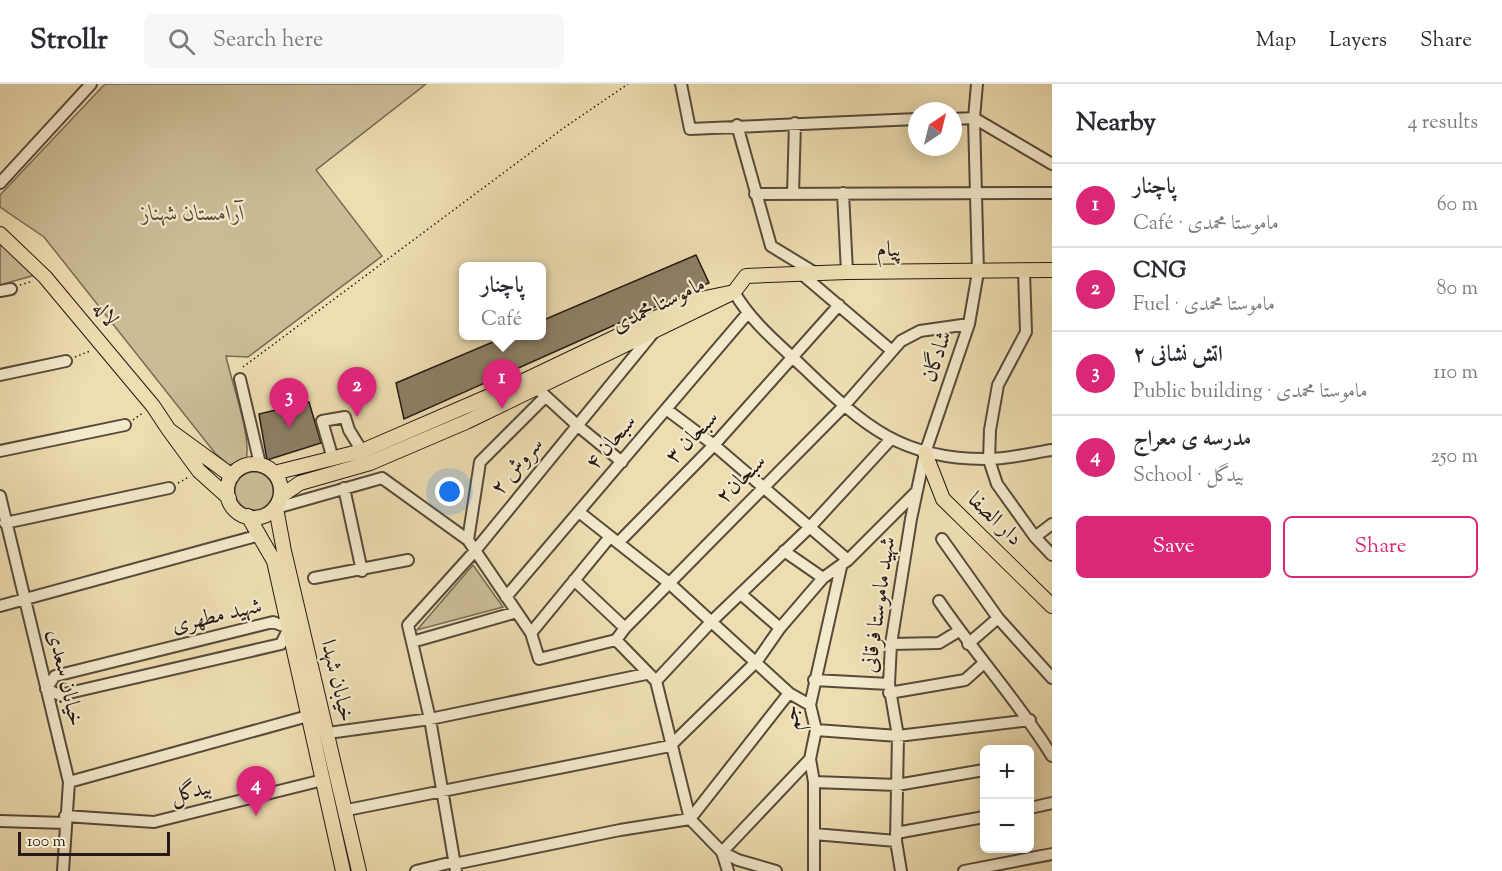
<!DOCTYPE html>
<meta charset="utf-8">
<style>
body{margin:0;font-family:"Sorts Mill Goudy",Amiri,serif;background:#f7f7f7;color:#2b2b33}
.controls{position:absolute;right:18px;bottom:18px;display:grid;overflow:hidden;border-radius:9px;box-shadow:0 3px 15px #0003}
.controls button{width:54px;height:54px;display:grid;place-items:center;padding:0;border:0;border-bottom:2px solid #e1e1e2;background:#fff;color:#2b2b33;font:30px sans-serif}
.compass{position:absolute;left:908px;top:18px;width:54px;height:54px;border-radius:50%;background:#fff;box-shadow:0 3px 15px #0003;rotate:35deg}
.scale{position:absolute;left:18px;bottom:15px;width:152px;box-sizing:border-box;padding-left:6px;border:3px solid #271914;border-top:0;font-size:16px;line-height:21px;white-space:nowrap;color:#271914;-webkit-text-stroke:4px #f3e9cc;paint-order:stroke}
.you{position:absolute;left:450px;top:408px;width:21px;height:21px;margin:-15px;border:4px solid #fff;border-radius:50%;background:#1a73e8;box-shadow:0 0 0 9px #1a73e833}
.badge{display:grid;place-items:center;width:39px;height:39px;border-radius:50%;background:#db2777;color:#fff;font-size:20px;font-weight:700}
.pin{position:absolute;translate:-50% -50px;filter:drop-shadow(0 2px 3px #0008)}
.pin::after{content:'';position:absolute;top:32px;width:21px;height:18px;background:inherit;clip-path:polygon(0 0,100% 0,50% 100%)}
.popup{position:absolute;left:459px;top:178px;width:87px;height:78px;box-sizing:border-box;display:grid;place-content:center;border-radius:9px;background:#fff;filter:drop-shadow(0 2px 4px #0005);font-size:20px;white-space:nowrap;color:#7c7c81}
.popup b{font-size:22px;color:#2b2b33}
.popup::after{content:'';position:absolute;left:50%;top:100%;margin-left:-12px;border:12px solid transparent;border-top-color:#fff}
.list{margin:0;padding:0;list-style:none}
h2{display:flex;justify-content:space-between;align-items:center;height:78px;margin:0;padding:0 24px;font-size:26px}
h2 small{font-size:20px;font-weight:400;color:#7c7c81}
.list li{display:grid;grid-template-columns:39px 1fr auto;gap:18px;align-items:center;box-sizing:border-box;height:84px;padding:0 24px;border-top:2px solid #e1e1e2}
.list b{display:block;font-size:22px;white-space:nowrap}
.list p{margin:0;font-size:20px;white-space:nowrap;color:#7c7c81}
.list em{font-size:20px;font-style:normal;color:#7c7c81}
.actions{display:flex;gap:12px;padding:18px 24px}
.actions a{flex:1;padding:14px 0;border:2px solid #db2777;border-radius:9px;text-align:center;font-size:21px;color:#db2777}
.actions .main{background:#db2777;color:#fff}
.icon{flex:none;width:33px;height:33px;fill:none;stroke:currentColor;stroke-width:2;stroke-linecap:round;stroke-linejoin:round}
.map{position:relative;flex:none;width:1052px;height:787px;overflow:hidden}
header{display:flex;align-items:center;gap:36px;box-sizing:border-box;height:84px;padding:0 30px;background:#fff;border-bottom:2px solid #e1e1e2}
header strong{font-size:28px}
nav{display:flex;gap:33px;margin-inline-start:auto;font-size:21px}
.search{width:420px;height:54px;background:#f7f7f7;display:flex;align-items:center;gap:15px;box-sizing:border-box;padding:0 21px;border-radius:9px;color:#7c7c81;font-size:22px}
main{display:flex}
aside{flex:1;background:#fff}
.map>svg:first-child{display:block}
.green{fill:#cbbc96;stroke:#796a55;stroke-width:1.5}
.building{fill:#8e7f66;stroke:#271914;stroke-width:1.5}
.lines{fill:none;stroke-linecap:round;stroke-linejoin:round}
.minor-casing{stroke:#584a3b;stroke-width:14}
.major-casing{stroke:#271914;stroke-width:16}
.path{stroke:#271914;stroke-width:1.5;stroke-dasharray:1.5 3;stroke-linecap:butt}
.minor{stroke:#f3e9cc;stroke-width:10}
.major{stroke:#edddb1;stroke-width:14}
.labels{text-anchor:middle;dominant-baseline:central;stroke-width:4.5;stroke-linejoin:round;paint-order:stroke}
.park-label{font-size:22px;font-style:italic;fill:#584a3b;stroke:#f3e9cc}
.street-label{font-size:22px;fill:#271914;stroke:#f3e9cc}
</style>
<header>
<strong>Strollr</strong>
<div class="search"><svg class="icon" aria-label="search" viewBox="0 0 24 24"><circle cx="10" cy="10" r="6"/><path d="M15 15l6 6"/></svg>Search here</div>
<nav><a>Map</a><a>Layers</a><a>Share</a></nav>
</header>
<main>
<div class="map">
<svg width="1052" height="787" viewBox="0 0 1052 787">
<rect width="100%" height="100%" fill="#edddb1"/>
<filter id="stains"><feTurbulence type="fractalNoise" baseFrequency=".00333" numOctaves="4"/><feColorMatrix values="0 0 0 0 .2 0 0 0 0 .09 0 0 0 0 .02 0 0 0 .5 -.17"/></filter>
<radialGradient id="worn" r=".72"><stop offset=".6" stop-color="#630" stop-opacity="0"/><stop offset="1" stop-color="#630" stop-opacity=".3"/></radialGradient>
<path class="green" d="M105,0H426L316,86L382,172L248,273L226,272C231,297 252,353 246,376L229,381L215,369L44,153L0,123V111Z
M6,161L35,191L0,201V162Z
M235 407a19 19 0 1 1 38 0a19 19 0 1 1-38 0Z
M473,481L503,523L417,546Z"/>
<path class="building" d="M696,171L709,199L404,335L396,299L507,252H541V237Z
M309,318L321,359L267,376L259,330Z"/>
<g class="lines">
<defs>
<path id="minor" d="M681,0L690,45L917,35
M953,35L974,34L1052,80
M737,41L771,162L817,190
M0,99L91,0
M843,109L847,188
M755,110L1052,109
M793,110L795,39
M1024,187L1026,248L998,301L990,346L989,376L997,400L1035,453L1052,471
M804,192L892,267
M0,207L11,205
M734,208C752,239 780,261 805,285C864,342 902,376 988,375C1009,375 1031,369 1052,366
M0,291L66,277
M240,295L260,380
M541,308L578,342L622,378
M544,314L480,378L468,456L531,549L539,575L616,556L625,544L844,322L901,257L920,247L969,240
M666,325L714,361L848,476
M0,367L125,341
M333,375L322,337L345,333L349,346L362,367
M344,404L362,487
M0,412L69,698L63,787
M276,424L382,394L468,456
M579,428L669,499L789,609L810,621
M5,439L169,404
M1035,453L1052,440
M942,455L998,534L1052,594
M618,459L714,361L839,221
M784,467L823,494
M314,494L408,476
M574,496L625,544
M742,511L780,544
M506,513L747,230
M939,517C975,570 1018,617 1052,672
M0,522L260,451
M273,538L289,544L281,560L60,611L46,605L55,592Z
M531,549L609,454
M616,556L656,597L690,735L722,768L738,776L776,787
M412,558L517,528
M891,560L939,559L959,547
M968,560L998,534
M814,596L889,600
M656,597L711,538L810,443L890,356
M889,609L965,596L984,579
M816,646L898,652L1030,636
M328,649L430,635L646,590
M69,698L308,632
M814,698L897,701L984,686
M1030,724L1052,719
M347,726L670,662L757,577L780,544L823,494L848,476L917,407
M65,732L154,738L323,696
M0,737L65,739
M896,749L984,733
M814,750L896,757
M454,780L620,746L690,735L789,609
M416,787L453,778
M456,787L430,635L408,541L474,468L653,249
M728,787L722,768L810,675
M814,787V698L810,675L816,646L810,621L841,483
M901,787L896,757L898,652L889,600L891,560L911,435L925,369L969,240L978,188L974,34L977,0
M964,787L1052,770"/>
<path id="major" d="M0,150L45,193L153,322L169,346
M734,208L746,192L847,188L1052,186
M925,369L943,415L1052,522
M227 407a27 27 0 1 1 54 0a27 27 0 1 1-54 0Z
M274,389L362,367L517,300L691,217L734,208L466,338L370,379L300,399L281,412
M229,414L199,387L169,346L232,392
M279,417L276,424L284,467L359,787
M248,432L274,477L343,787"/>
</defs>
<use href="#minor" class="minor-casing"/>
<use href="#major" class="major-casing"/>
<path class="path" d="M20,201L33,197
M75,273L90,267
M243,283L565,43L628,0
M133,336L144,328
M178,399L189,393"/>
<use href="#minor" class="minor"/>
<use href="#major" class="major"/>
</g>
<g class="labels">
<g class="park-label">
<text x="193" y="131">آرامستان شهناز</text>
</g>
<g class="street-label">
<text x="889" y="167">پیام</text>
<text transform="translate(659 222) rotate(-26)">ماموستا محمدی</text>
<text transform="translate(104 231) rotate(50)">لاله</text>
<text transform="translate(938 273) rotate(-71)">شادگان</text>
<text transform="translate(693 354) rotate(-46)">سبحان ۳</text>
<text transform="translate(612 359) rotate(-50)">سبحان ۴</text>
<text transform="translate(518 383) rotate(-50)">سروش ۲</text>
<text transform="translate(742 396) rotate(-45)">سبحان۲</text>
<text transform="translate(994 436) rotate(44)">دار الصفا</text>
<text transform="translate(880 521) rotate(-82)">شهید ماموستا فرقانی</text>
<text transform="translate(217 533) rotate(-13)">شهید مطهری</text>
<text transform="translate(64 594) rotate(77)">خیابان سعدی</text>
<text transform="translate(336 597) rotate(76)">خیابان شهدا</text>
<text transform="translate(793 634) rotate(-92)">جم</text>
<text transform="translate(191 709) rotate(-14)">بیدگل</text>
</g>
</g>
<rect width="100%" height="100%" filter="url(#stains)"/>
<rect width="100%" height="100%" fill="url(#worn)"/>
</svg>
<div class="controls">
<button>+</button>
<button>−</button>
</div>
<svg class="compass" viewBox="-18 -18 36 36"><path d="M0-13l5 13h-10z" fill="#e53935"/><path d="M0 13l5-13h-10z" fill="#7c7c81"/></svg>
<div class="scale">100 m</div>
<div class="you"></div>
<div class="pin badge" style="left:502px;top:325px">1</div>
<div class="popup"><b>پاچنار</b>Café</div>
<div class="pin badge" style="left:357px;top:333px">2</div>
<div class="pin badge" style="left:289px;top:344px">3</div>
<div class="pin badge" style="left:256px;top:732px">4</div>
</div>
<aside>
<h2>Nearby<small>4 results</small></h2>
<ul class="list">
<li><span class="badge">1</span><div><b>پاچنار</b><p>Café · ماموستا محمدی</p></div><em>60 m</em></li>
<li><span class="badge">2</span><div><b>CNG</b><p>Fuel · ماموستا محمدی</p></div><em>80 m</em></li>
<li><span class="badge">3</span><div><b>اتش نشانی ۲</b><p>Public building · ماموستا محمدی</p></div><em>110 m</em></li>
<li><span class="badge">4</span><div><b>مدرسه ی معراج</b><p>School · بیدگل</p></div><em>250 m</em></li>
</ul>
<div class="actions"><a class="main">Save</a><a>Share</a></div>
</aside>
</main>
